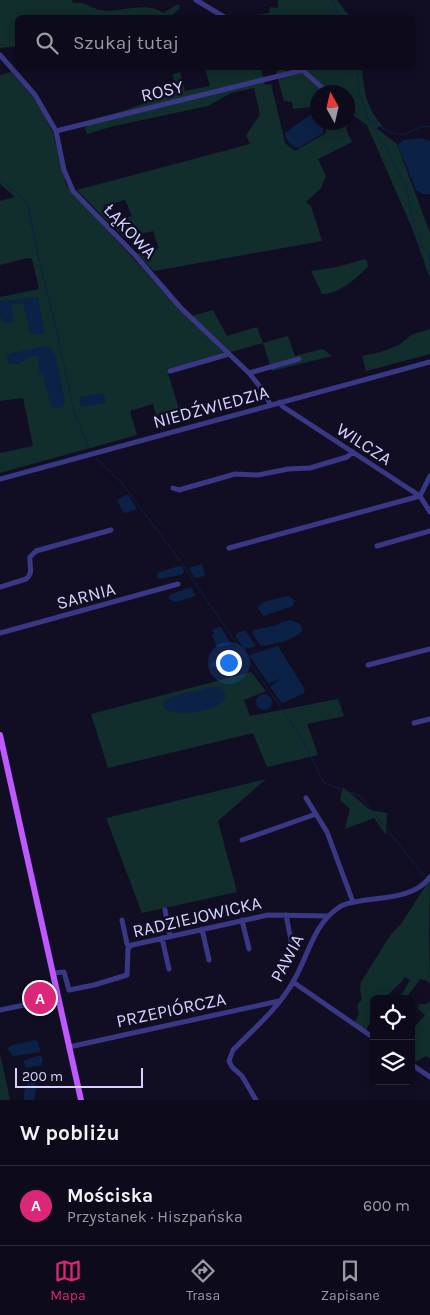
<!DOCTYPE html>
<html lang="pl">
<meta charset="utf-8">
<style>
body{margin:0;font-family:Karla,sans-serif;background:#161324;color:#f1f3f6}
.controls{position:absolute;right:15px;bottom:15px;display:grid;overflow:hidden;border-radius:8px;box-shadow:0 2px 12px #0003}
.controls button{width:45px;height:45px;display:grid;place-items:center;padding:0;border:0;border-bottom:1px solid #2d2b3a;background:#0d0a1b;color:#f1f3f6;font:25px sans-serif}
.compass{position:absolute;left:310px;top:85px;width:45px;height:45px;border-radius:50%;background:#0d0a1b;box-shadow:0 2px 12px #0003;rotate:352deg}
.scale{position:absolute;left:15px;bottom:12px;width:128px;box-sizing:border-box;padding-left:5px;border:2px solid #d5d1ff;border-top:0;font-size:14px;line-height:18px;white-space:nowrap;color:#d5d1ff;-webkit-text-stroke:4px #110e24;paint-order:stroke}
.you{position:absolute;left:228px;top:662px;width:18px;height:18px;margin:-12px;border:4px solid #fff;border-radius:50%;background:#1a73e8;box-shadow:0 0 0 8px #1a73e833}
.badge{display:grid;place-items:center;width:32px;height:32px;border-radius:50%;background:#db2777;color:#fff;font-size:16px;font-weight:700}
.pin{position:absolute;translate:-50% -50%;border:2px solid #fff;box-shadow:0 1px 5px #0006}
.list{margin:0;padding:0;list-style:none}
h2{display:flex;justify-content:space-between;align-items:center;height:65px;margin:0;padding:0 20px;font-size:21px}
h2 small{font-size:16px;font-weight:400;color:#9a9aa3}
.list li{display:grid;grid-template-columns:32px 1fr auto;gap:15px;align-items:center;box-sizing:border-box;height:80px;padding:0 20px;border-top:1px solid #2d2b3a}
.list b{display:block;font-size:19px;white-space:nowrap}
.list p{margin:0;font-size:16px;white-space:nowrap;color:#9a9aa3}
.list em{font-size:16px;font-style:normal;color:#9a9aa3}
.icon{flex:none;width:28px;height:28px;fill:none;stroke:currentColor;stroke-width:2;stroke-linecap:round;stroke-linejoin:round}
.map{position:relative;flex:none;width:430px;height:1100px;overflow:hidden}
.search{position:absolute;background:#0d0a1b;box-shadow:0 2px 12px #0003;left:15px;right:15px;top:15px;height:55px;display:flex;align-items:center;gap:12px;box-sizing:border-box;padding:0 18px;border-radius:8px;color:#9a9aa3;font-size:19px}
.sheet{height:145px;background:#0d0a1b}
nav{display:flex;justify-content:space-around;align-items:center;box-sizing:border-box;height:70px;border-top:1px solid #2d2b3a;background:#0d0a1b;font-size:14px;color:#9a9aa3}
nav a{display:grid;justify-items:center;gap:2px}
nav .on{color:#db2777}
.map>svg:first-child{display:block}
.green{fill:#112e2c}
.water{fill:#0b2146}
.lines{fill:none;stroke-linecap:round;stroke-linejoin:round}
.stream{stroke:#0b2146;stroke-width:1}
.minor{stroke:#393884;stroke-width:5}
.major{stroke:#be58ff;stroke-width:6}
.labels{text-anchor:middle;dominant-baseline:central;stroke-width:5;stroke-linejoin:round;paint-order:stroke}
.street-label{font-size:18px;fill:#d5d1ff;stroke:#110e24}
</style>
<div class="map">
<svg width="430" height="1100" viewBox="0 0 430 1100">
<rect width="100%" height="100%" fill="#110e24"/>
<path class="green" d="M0,0H72L73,3C88,2 87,7 100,10C120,14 145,0 163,13L178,4L180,6L178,10L170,17L18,18L17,46L0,48Z
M278,0H337L350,17H245L269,13L270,7L278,8Z
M205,68H261L265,85L271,84L285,143L295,151L326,133V123L348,122V92H318L317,113L312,107L293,109L292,102L284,101L276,72L282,68L288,72L294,70L291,68H362C364,91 366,108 383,126L376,128L397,144L430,233V278L412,228L367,125L353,115L350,117L346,129L352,142L318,159L326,176L321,188L306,202L311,206L322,241L154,271L137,254L159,248L153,231L124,238L110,222L132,216L125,200L103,206L109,223L77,190L250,144L246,135L260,115L254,88L231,93L208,106L114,126L87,134L85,128L97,118L123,111L162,97L176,94L173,74L180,72L185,91L210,86Z
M11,72L32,96L43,113L53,133L66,185L178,307L224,353L167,369L183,423L160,429L153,404L130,411L137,435L0,473V453L33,446L23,398L0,401V297L39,289L32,259L27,258L0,265V201L15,197L0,184V75Z
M365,259L367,261L368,267C356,278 340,294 322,294L311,271L337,267Z
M213,310L227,336L257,327L263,343L288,336L295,356L323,349L332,356L272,371L263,343L231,352L192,316Z
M430,329V354L366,371L362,356L381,352L399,345L411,335Z
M251,672L266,691L244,700L250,716L338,699L344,716L307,724L318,755L267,767L253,733L108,768L91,714Z
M266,779L218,821L237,892L142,913L106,818Z
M343,787L370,810L387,813L386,835L374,818L345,829L350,809L340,800Z
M430,879L429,935L430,984L427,981L420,979L407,997H400L410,980L405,977C399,986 391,990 385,999H374V1017L365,1031L355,1022L359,1014L357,1005L362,999L360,990L361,982L391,934L401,924Z
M430,1001V1058L426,1056L416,1062L411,1059V1031L425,1015L418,1009L419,1004H427Z
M0,1053L10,1100H0Z"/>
<path class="water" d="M314,112L317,115L318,122L323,124V133L298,148C291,147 286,140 285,133Z
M421,138L430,141V194H423L416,190L399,148L398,145L403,140Z
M38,297L44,330L43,334H33L30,332L23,303L12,304L11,311L14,316L13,322C7,325 4,322 0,317V301Z
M44,346L51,348L56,357L65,402L64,406C58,409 56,410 51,406L43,375L40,374L37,356H30L19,364L8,363L7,357L9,354Z
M102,393L104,394L106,403L81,407L79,399L81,397Z
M126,495L129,496L137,509L125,513L123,512L117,500Z
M202,564L205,576L195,578L189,569L191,567Z
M179,566L183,567L184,572L181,575L158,579L157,574L159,572Z
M191,587L196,596L176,602L170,600L169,595Z
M287,596L290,597L294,600L293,606L263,616L258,608L261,603Z
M291,620L300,624L303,630C295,640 273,645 261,646L252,633L254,630L272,626L273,627L282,622Z
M219,627H221L231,644L219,647L216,646L212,635L214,633L212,630Z
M245,630L255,645L254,647L244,649L235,636L237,633Z
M278,646L305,690L304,693L283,703L281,702L270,687L280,679L268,683L249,655Z
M227,657L236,670L221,673L216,667L212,666L211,663Z
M212,687H220L225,692V700C213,712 181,716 166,710L163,705L164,702L171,697Z
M256 702a8 8 0 1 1 16 0a8 8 0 1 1-16 0Z
M34,1040L37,1041L41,1052L13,1056L8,1049L10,1046Z
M38,1056H41L43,1059L42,1065L26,1068L23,1061Z
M40,1070L43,1072L35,1084L36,1091L34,1100H24C24,1094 24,1088 28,1084V1079Z"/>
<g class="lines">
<path class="stream" d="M332,0L339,15L346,18
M357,68L359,92L370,124
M368,118C378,125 391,136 404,134C414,132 419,124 430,127
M372,128L377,130L380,142L386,145L393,164L399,173L401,178L406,186L415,229L421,236L419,246L429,251L430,269
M0,180L27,202L38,256L57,332L74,412L89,448
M96,458L120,481L178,558L301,737L324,783L360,796L426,878"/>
<path class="minor" d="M196,0L226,18
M0,55L35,95L56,131L64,170L73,191L135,255L180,307L249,373L266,394L270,405
M300,68L327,92
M56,131L303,70
M170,371L229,354
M249,373L299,359
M280,402L282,406L420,496L430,512
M0,479L430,362
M173,488L179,490L235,474L258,475L288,469L310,468L347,457L353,452
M377,546L430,531
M229,548L420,496L430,476
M0,587L26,579C34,573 29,566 30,557L36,551L111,530
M0,633L178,584
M368,665L430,649
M414,723L430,719
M306,798L327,832L353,902
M242,840L316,814
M165,910L170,936
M286,915L291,940
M122,920L127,944L130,946
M242,920L249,949
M202,929L209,960
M162,938L169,969
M53,973L64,972L69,990L94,985L127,975L128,948L132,945L268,915L329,916
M293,982L374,1038
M0,1010L58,998
M69,1047L279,1001
M411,1064L430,1077
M256,1100L242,1076L232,1067L229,1061L233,1050C254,1029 279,1007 293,982C308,957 313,925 338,908C344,903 353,902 360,901C384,897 415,898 430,877"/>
<path class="major" d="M0,735L81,1100"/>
</g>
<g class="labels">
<g class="street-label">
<text transform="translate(162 91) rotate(-13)">ROSY</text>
<text transform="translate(130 231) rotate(47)">ŁĄKOWA</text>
<text transform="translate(211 407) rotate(-15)">NIEDŹWIEDZIA</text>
<text transform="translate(364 444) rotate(33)">WILCZA</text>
<text transform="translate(86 596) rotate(-15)">SARNIA</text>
<text transform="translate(197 917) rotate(-13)">RADZIEJOWICKA</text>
<text transform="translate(287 958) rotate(-62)">PAWIA</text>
<text transform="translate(171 1010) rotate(-12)">PRZEPIÓRCZA</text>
</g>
</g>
</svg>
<div class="controls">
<button><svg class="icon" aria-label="locate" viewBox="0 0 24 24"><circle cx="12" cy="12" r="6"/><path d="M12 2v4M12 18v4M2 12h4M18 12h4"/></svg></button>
<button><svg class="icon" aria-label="layers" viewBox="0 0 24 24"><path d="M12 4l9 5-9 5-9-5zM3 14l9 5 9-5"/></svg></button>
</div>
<svg class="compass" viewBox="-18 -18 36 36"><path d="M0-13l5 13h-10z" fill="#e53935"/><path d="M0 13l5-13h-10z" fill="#9a9aa3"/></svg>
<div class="scale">200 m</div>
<div class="you"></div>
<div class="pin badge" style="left:40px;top:998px">A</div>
<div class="search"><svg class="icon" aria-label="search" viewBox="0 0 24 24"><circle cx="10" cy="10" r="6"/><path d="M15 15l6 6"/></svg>Szukaj tutaj</div>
</div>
<section class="sheet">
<h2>W pobliżu<small></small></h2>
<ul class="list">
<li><span class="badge">A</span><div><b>Mościska</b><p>Przystanek · Hiszpańska</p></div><em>600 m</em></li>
</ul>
</section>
<nav>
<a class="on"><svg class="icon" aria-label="map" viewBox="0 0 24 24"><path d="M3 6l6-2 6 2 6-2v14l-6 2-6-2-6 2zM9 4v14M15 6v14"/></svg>Mapa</a>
<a><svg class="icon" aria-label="directions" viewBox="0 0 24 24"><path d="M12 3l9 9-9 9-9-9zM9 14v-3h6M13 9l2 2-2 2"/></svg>Trasa</a>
<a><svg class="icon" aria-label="saved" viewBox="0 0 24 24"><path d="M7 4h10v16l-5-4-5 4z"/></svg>Zapisane</a>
</nav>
